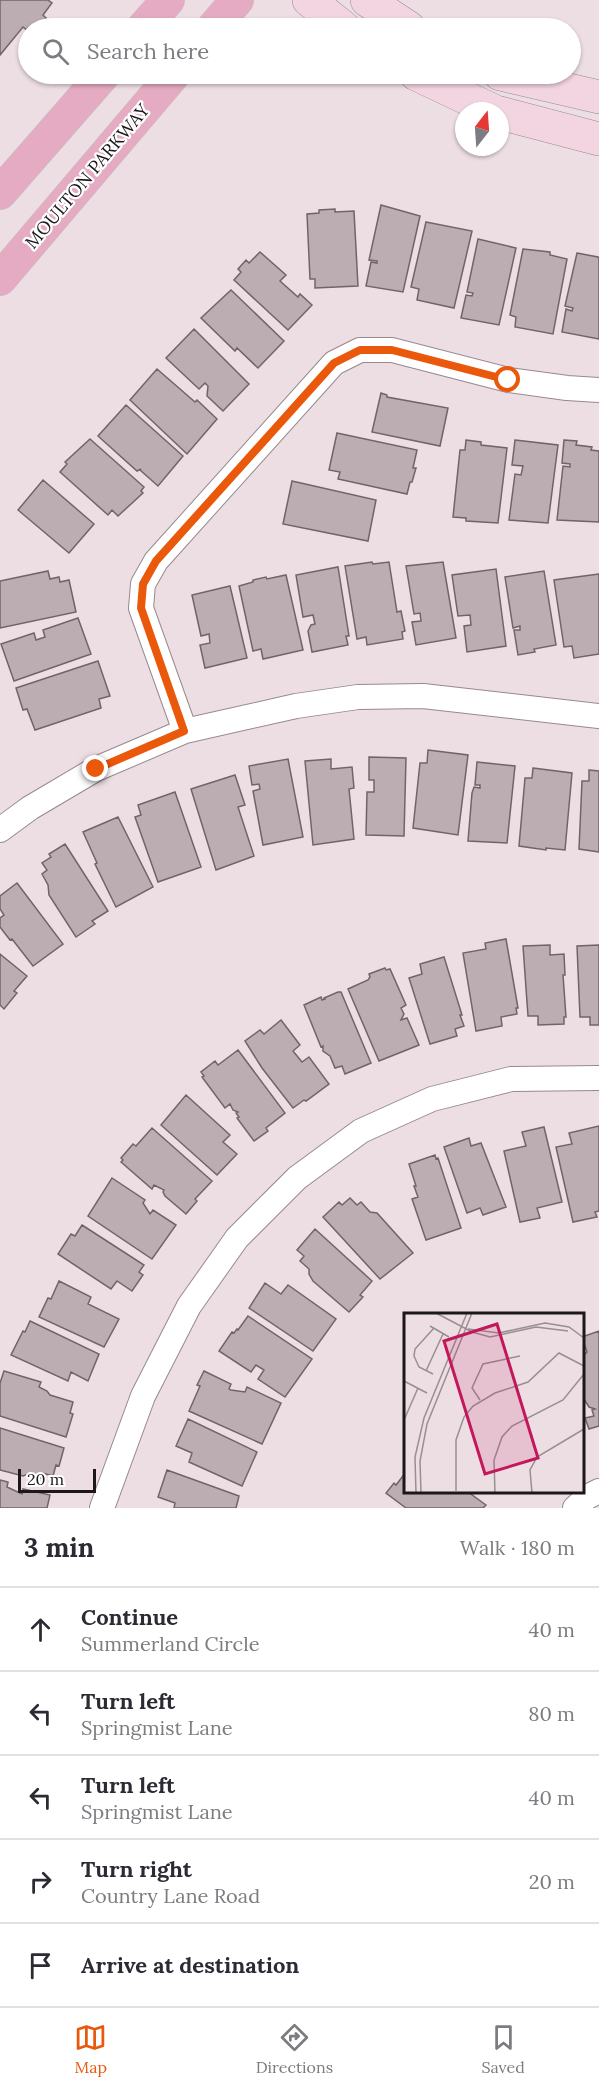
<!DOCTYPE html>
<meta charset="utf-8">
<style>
body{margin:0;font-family:Lora,serif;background:#f7f7f7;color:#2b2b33}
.compass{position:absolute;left:455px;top:102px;width:54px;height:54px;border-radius:50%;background:#fff;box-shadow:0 2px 4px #0004;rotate:17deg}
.scale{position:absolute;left:18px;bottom:15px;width:78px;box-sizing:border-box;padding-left:6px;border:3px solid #1c1719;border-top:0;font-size:16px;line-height:21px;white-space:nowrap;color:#1c1719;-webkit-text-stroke:4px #fff;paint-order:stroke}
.stop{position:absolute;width:18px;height:18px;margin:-14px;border:4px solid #ea580c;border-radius:50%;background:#fff}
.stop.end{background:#ea580c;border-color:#fff;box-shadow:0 2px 6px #0008}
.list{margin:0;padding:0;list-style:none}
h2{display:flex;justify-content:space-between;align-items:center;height:78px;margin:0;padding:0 24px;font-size:26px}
h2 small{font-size:20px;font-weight:400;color:#7c7c81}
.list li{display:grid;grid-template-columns:39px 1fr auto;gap:18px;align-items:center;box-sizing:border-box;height:84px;padding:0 24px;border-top:2px solid #e1e1e2}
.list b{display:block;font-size:22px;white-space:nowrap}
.list p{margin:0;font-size:20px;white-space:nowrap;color:#7c7c81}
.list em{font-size:20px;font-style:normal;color:#7c7c81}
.icon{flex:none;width:33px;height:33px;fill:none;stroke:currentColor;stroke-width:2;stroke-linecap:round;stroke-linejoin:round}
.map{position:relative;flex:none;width:599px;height:1508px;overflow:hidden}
.search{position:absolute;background:#fff;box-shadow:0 2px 4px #0004;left:18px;right:18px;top:18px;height:66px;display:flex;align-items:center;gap:15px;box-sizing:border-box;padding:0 21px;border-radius:33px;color:#7c7c81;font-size:22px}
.sheet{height:498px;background:#fff}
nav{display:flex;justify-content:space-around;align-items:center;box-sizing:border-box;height:84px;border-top:2px solid #e1e1e2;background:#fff;font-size:16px;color:#7c7c81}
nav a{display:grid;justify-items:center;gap:3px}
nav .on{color:#ea580c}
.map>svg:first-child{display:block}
.building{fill:#bcadb2;stroke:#716468;stroke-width:1.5}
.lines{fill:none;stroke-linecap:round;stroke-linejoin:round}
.street-casing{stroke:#97898e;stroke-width:26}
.secondary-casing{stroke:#97898e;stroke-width:34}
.primary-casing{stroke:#c4c3c3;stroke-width:34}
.street{stroke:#fff;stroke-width:24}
.secondary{stroke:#f2d5e1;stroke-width:33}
.primary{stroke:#e5abc2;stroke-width:33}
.route{stroke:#ea580c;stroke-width:8}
.labels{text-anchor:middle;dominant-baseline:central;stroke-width:4.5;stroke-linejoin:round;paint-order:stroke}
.street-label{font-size:18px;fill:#1c1719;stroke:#fff}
.inset-road{fill:none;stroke:#998e92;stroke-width:1.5}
.view{fill:#c2185b;fill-opacity:0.15;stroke:#c2185b;stroke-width:3}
.inset-edge{fill:none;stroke:#1c1719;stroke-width:3}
</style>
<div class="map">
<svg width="599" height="1508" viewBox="0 0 599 1508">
<rect width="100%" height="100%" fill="#eddee3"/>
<path class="building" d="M0,0H48L52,3L43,15L46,18L37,28H28V31L23,27L0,55Z
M381,205L420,216L403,292L366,286L371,262L377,263V261L369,260Z
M335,209V212L354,211L358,286L315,288V279H310L307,214L319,213V210Z
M426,222L472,231L454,308L417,300L419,289L411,287Z
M478,239L516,248L499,325L461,318L466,295L472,296L473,293L467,292Z
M523,249L550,252V255L567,259L553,334L515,327L516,317L510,315Z
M260,252L286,275L280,281L298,297L300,294L312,305L288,330L234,280L241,272L238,269L246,260L249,263Z
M577,253L598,257L599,259V339L562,332L566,309L572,311L573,308L565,306Z
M231,290L284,341L258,368L237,348L235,351L201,318Z
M194,329L249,384L223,411L207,396L208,386L205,383L199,389L166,358Z
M157,369L195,402L197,400L217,419L187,454L130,400Z
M381,393L387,395V397L448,408L440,446L372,432Z
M126,405L183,456L158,486L140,470L141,469L137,471L98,436Z
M337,433L417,450L413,468H416L412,482H410L407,494L338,479L340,472L329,470Z
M90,439L144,487L141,491L143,493L118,516L112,510L108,515L60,472L67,464L65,462Z
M466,440L481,442V445L507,448L498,523L466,521V518L453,517L460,450H465Z
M515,440L558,445L548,523L509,520L515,474L521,475L523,466L512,465Z
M564,440L577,441L576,445L592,447L591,450L599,451V522L557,520L563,466L570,467V464L562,463Z
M43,480L94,524L69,553L18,510Z
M292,481L376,500L368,541L283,524Z
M372,562L373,564L389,562L397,612L401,611L405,631L402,632L403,639L367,645L366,637L357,639L345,566Z
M443,562L456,638L416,645L412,622L421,621L420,613L414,614L406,566Z
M338,567L349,636H346L348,645L312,652L308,631L311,625L315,624L313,615L303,617L296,575Z
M496,569L506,646L467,652L464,626L471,625L470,615L458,616L452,575Z
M48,571L50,579L59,577L60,582L69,580L76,612L0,628V581Z
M544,571L556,645L534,649L535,652L518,655L514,630H520V626L513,628L505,577Z
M599,574V654L574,658L572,646L564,647L554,580Z
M286,575L303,650L263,659L261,649L253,651L239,586L253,582V580L266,577L267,579Z
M230,586L247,658L205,668L200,645L210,643L209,634L201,636L192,595Z
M78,618L91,654L14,681L1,644L34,633L36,640L45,637L43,630Z
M98,661L110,696L99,699L101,708L35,730L27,709L23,710L16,688Z
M428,750L468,755L458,835L413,828L420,763H427Z
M369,757L406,758L404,836L366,835L367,792H374V780H369Z
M288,759L303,837L263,845L253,791L260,789L259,784L252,785L249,766Z
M331,759V769L352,767L354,788L349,789L354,839L313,845L305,761Z
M477,762L515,766L507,843L468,841L472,793L474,787L480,788V785H475Z
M533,768L572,773L565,850L546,848V850L519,846L525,778H532Z
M589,770L599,771V852L579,849L582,781H589Z
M235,775L245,805L238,807L254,856L216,870L191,789Z
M175,792L201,867L158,882L135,817L141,815L138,805Z
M118,817L153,887L116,907L95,864L97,863L83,832Z
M65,844L108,911L92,921L95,924L76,937L49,895L48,885L42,874L47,870L42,863L51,857L49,854Z
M17,883L63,944L33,966L12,939L10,940L0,927V918L4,915L0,909V896Z
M506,939L518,1008H516L517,1014L501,1017L502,1026L476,1031L463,953L486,949L485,943Z
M550,945V955L564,954L565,975H563L566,1017H564V1024L538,1025V1016H528L523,946Z
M599,945V1025H590V1017H580L577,946Z
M0,954L27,976L14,991L17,993L4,1009L0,1005Z
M444,957L462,1015H460L464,1026L455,1029L457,1036L430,1044L409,978L422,974L420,964Z
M385,968L386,970L390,969L406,1005L401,1008L404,1014L401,1020L407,1018L419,1045L379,1061L348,989L368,980L370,977L369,974Z
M338,992H341L371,1063L345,1074L342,1066L335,1068L330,1056L323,1051V1046L321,1047L304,1005L321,997L322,1000L325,999L324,998Z
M281,1020L300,1045L293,1051L302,1062L309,1057L329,1084L306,1101L304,1100L293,1108L262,1068L245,1041L260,1030L264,1034Z
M238,1050L285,1113L266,1128L268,1131L254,1141L237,1118L239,1117L236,1113L238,1112L233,1110L230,1104L225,1108L202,1077L204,1076L201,1072L215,1061L218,1065Z
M186,1095L230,1135L223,1142L237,1154L217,1175L161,1125Z
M599,1126V1211L595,1212L597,1217L573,1222L556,1147L572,1144L569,1133Z
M544,1127L562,1202L537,1208L540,1218L520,1222L504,1151L526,1146L522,1132Z
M152,1128L212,1181L195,1199L197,1201L186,1214L165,1196L163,1192L164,1190L154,1185L152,1189L121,1162L123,1160L121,1158L133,1144L136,1146Z
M469,1138L471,1146L481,1143L506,1207L483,1215L480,1208L467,1213L444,1147Z
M435,1155L436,1159L438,1158L461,1228L426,1240L412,1199L418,1197L414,1186H416L409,1164Z
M112,1178L145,1200L143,1203L150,1214L153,1210L176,1225L152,1259L88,1216Z
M350,1198L357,1205L361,1202L370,1212L377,1213L413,1253L380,1279L323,1217L339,1202L342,1205Z
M82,1225L144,1265L139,1272L143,1275L132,1291L117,1281L111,1289L58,1254L71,1234L75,1236Z
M315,1229L372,1281L360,1295L363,1297L349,1312L313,1281L309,1274V1269L300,1261L304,1256L297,1250Z
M59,1281L91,1297L88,1304L119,1319L104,1347L39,1317L48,1298L51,1299Z
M265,1283L281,1294L288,1285L336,1319L313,1351L249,1308Z
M248,1316L312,1359L285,1397L258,1379L264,1370L256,1365L251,1372L219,1351L232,1332L234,1333L237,1329L238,1330Z
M30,1321L99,1354L88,1381L71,1372L68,1381L11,1355L23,1331L25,1332Z
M599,1331V1426L589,1429L585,1418L594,1416L592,1410L595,1409L589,1407L584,1399L582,1400V1357L587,1352L582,1337Z
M4,1371L41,1382L39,1387L47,1391L50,1395L73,1402L70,1413L73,1414L66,1437L0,1416V1383Z
M204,1371L231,1384L229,1389L231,1390L245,1392L247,1387L281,1403L262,1444L189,1411L200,1386L197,1385Z
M188,1419L257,1452L242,1486L189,1462L192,1453L176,1446Z
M0,1428L64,1448L59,1466L56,1465L53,1476L42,1473L41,1478L28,1474L23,1476L0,1470Z
M167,1470L239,1496L236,1508H174L175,1503L158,1497Z
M406,1472V1492H468L486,1505L483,1508H406L386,1493L394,1483L396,1485Z
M0,1480L8,1482L7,1487L22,1494L23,1489L50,1495L47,1508H0Z"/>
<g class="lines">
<defs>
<path id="street" d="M185,731L141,608L143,584L156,561L334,363L360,350H392L508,380L567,388L599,390
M0,830L30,808L96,769L185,731L296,706L358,697L423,696L599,716
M102,1508L143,1396L189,1306L237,1238L297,1178L361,1131L432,1099L511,1079L599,1078
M575,1508L587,1497L599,1491"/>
<path id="secondary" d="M309,0L344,28
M367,0L409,28
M416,74L494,111
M500,74L599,97
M500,113L599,139"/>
<path id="primary" d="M143,28L168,0
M213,28L237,0
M0,193L104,74
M0,279L174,74"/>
</defs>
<use href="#street" class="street-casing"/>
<use href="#secondary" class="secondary-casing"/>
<use href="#primary" class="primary-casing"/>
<use href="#street" class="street"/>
<use href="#secondary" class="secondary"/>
<use href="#primary" class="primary"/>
</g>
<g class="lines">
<path class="route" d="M96,769L184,731L141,608L143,584L156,561L334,363L360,350H392L508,380"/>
</g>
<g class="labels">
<g class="street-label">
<text transform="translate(87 176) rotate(-50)">MOULTON PARKWAY</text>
</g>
</g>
<g transform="translate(404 1313)">
<rect width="180" height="180" fill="#eddee3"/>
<path class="inset-road" d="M32,0L68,19L86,24L132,14L164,18M26,13L45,24M64,16L95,20L141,10L165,14L180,25M22,58L39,21M29,61L15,54L10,43L11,36L30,15M0,68L23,80M76,87L68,75L79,51L116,43M0,107L14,75M52,178V127L60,104L69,93L91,80L124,69L155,40L180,53M12,180L11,144L20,105L63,0M17,180L16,148L23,111L68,0M91,180L90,147L98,124L108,113L159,87L180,61M128,180L126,157L133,144L180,116"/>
<path class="view" d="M93,11L134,145L81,161L40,28Z"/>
<rect width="180" height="180" class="inset-edge"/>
</g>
</svg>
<svg class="compass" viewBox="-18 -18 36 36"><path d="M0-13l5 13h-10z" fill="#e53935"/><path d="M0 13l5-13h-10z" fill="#7c7c81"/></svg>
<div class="scale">20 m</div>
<div class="stop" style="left:508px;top:380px"></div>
<div class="stop end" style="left:96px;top:769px"></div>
<div class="search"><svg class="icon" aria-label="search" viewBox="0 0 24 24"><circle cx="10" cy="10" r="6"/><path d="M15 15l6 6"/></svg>Search here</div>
</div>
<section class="sheet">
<h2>3 min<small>Walk · 180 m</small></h2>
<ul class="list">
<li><svg class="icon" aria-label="ahead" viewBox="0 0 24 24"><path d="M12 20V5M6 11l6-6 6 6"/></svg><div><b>Continue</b><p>Summerland Circle</p></div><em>40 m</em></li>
<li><svg class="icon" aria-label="left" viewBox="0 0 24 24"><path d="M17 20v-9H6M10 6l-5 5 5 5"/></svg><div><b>Turn left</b><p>Springmist Lane</p></div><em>80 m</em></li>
<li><svg class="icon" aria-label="left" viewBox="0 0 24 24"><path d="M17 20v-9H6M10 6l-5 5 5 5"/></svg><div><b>Turn left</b><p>Springmist Lane</p></div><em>40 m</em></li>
<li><svg class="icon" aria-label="right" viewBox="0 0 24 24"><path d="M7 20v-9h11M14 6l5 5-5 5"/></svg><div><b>Turn right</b><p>Country Lane Road</p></div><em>20 m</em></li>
<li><svg class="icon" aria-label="arrive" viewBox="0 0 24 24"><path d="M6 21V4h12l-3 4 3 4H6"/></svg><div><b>Arrive at destination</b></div></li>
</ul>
</section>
<nav>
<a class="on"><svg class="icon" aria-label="map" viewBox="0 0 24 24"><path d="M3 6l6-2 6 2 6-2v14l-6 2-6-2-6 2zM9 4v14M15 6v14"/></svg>Map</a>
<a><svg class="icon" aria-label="directions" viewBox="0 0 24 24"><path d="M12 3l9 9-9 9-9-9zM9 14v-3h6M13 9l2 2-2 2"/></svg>Directions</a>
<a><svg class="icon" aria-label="saved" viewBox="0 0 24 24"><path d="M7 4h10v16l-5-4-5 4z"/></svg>Saved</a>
</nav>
